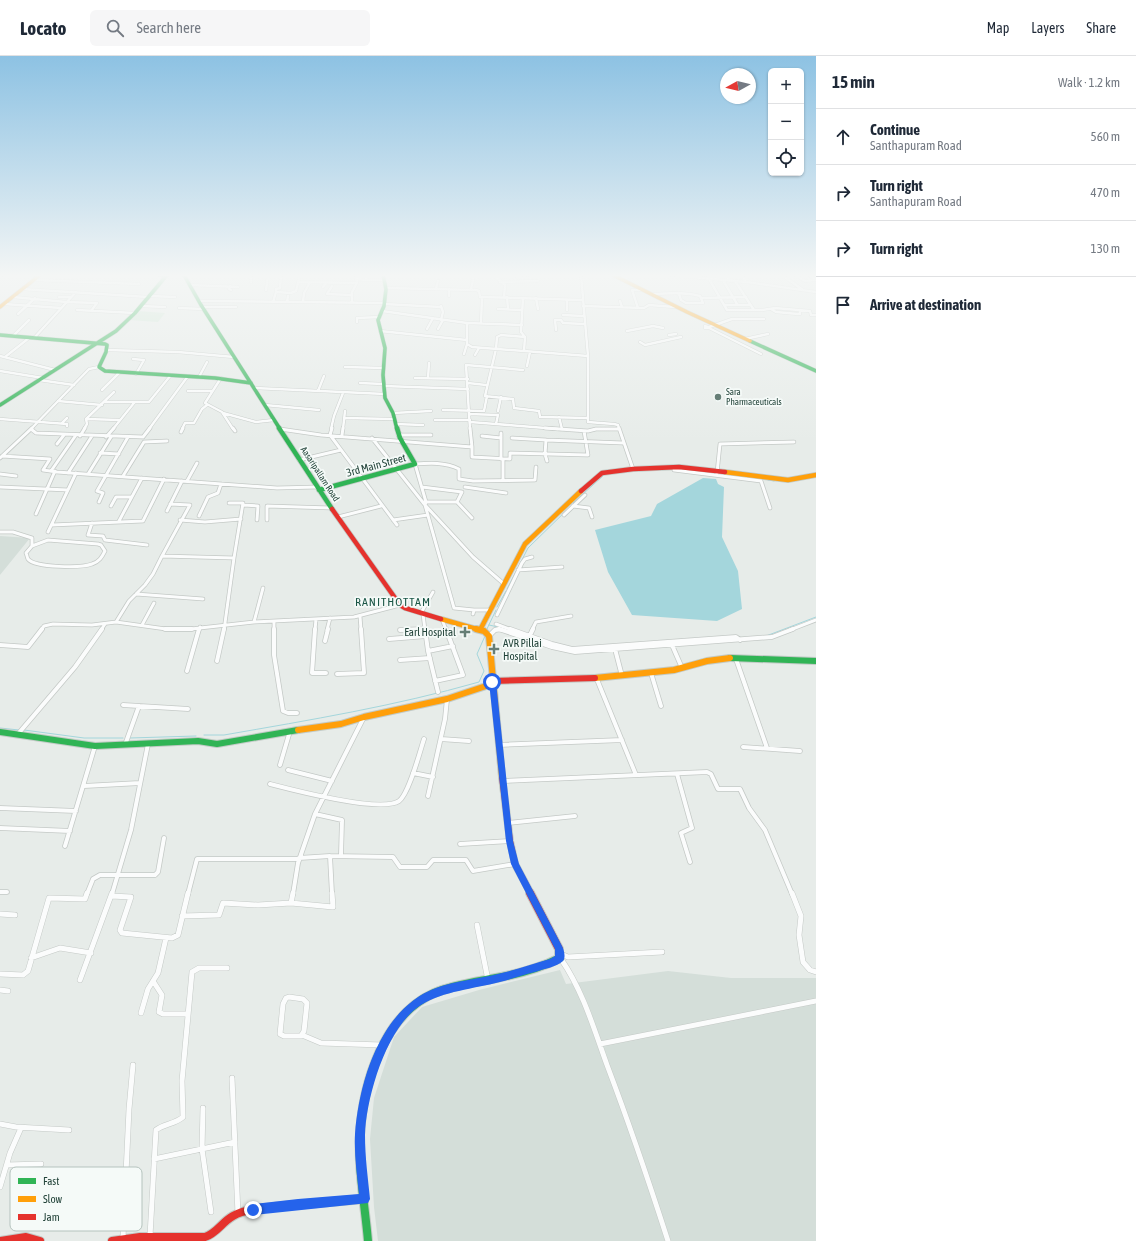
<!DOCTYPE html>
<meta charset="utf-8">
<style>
body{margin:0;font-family:"Asap Condensed",sans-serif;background:#f6f6f7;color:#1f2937}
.controls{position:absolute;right:12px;top:12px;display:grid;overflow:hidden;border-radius:6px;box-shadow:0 1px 3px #0004}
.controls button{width:36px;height:36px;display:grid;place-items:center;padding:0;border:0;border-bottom:1px solid #e0e1e3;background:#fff;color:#1f2937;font:20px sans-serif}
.compass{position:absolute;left:720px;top:12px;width:36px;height:36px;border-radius:50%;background:#fff;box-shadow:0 1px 3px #0004;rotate:262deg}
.stop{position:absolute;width:12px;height:12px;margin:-9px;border:3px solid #2563eb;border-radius:50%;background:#fff}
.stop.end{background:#2563eb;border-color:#fff;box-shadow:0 1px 4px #0008}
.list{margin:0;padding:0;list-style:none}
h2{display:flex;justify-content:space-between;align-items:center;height:52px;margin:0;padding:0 16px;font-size:17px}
h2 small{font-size:13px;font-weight:400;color:#747a83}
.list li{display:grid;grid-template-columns:26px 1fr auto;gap:12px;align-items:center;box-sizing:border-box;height:56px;padding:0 16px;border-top:1px solid #e0e1e3}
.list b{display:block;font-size:15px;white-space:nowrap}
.list p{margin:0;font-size:13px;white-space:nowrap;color:#747a83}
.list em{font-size:13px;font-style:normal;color:#747a83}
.icon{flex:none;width:22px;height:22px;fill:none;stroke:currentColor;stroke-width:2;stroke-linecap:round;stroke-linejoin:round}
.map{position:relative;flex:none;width:816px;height:1185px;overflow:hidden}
header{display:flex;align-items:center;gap:24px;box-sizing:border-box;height:56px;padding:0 20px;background:#fff;border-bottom:1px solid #e0e1e3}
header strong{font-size:19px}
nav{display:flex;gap:22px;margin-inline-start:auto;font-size:14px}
.search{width:280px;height:36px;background:#f6f6f7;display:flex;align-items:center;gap:10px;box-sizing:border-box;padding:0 14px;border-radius:6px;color:#747a83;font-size:15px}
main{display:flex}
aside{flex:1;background:#fff}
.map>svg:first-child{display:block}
.built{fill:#d4ded9}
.green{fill:#cfe6d5}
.water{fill:#a4d6dc}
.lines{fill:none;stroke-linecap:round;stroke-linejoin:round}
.stream{stroke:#a4d6dc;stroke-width:1}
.street-far3-casing{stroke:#c4c9c6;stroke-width:3.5}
.street-far2-casing{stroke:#c4c9c6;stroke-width:4.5}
.street-far1-casing{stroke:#c4c9c6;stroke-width:5.5}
.street-casing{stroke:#c4c9c6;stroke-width:6}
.fast-far3-casing{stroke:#c2cac6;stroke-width:4.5}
.fast-far2-casing{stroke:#c2cac6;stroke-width:6}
.fast-far1-casing{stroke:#c2cac6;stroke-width:8}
.fast-casing{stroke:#c2cac6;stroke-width:10}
.slow-far2-casing{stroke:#c2cac6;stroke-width:4.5}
.slow-far1-casing{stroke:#c2cac6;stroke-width:6}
.slow-casing{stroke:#c2cac6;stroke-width:8}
.jam-far2-casing{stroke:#c2cac6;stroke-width:6}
.jam-far1-casing{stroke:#c2cac6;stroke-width:8}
.jam-casing{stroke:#c2cac6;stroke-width:10}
.street-far3{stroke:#fbfcfc;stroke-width:2.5}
.street-far2{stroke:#fbfcfc;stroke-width:3}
.street-far1{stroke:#fbfcfc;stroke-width:4}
.street{stroke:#fbfcfc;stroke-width:5}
.fast-far3{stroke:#30b455;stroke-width:3.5}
.fast-far2{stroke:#30b455;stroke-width:4.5}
.fast-far1{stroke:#30b455;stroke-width:6}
.fast{stroke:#30b455;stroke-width:8}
.slow-far2{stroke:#ff9f0a;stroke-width:3.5}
.slow-far1{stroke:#ff9f0a;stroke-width:4.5}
.slow{stroke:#ff9f0a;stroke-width:6}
.jam-far2{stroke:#e5322d;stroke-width:4.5}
.jam-far1{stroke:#e5322d;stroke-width:6}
.jam{stroke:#e5322d;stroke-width:8}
.route{fill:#2563eb}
.poi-dot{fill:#667e76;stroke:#f5faf8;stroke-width:1.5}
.labels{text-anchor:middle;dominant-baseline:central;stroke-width:3.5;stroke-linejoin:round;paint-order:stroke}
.far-poi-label{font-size:9px;fill:#214238;stroke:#f5faf8;text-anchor:start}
.far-street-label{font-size:9px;fill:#214238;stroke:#f5faf8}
.street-label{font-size:11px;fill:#214238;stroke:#f5faf8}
.poi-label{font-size:11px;fill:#214238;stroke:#f5faf8;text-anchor:end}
.neighbourhood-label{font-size:12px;letter-spacing:1px;fill:#1b5646;stroke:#f5faf8}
.key{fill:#f5faf8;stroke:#b5c3be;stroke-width:1}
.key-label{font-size:11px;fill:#214238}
</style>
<header>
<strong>Locato</strong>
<div class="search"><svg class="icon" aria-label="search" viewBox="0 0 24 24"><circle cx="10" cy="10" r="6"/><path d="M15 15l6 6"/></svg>Search here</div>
<nav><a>Map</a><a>Layers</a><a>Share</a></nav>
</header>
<main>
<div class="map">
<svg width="816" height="1185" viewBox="0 0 816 1185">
<rect width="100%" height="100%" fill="#e7ece9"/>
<path class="built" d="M0,480L30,482L0,519Z
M560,914L566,928L668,915L731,922H816V1185H378L374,1151L370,1083L374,1042L394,981L422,951L479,934Z"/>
<path class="green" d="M138,255L165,257L158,266L129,264Z"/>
<path class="water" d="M703,422L716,423L718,428L724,431L722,481L738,515L742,553L717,565L632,559L608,516L595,474L651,460L657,448Z"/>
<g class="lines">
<path class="stream" d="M768,424L774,425
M573,447L604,419
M507,533L528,492L572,449
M497,551L506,535
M489,569L498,571
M486,575L496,554
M766,580L816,561
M0,672L19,674
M24,674L84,682H123
M204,679H224C310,664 395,650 479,626L484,615L477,598L485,580
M130,682L196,680"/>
<defs>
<path id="street-far3" d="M251,219V226
M365,219L367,224H384
M581,219L588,300V366L614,368L618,369L619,373
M671,219L746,226L816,236
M726,219L730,225
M742,219L746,226
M782,219L803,234
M795,219L805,225L816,224
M809,219L816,224
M495,220L505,229L504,241
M0,221L2,219
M496,221L528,219
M356,223L367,224
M709,223L727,254H762L775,252L810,255L811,259H816
M34,224L139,228
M723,224L737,248
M735,225L754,254
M299,226L357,227L356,219
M500,226L538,225
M190,229L238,231
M230,230L229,233L231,234
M332,230L327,238L351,239
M323,231L327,226
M386,232L476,234L479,235L480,241L583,244
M436,232L438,225
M22,233L148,241
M449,233V240
M471,233L474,219
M266,234L268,219
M276,236V233L280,232L281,219
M651,238C667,238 684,235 700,240L703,247H686L681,244L679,238
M151,240L175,241
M13,241L66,246L97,247L91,255
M59,241H71
M507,241L508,253
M523,242L521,276L525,281L524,295
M536,242L538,253
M701,242L746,241
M567,244V254
M199,245L384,247
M620,245L622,251
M273,246L276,236L291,237L296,235L300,219
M287,246L288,240
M303,246L304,237L310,226
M352,246V236L357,227
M4,248L61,252
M384,248L441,251
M724,249H750
M141,250L165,251
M441,250L443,256L441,264
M583,250L644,252L649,249L675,251
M202,251H236
M179,252L204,253
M638,252L632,234H641
M498,253L522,254
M771,253L776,256L798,258H800V254
M77,254L135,257
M382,255L467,267V288L472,291L588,300
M18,258L35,242
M563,259L583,260
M357,266V262L380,261
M467,267L522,269
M481,267L482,241
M705,270L710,272H705Z
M709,271L732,263H764
M709,272L761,298
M427,273L433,262
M438,273L443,264
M556,274L555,264H561L563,267L584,268
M380,275L467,284
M627,275L653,270L663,272
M669,279L676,278
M13,280L29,264
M525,281L501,279L497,281L496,293L485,340L513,343L514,352L539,355L540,361L588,362
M34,282L76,236
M745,283L768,278
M640,286L645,289L681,281
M107,294L178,296L234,301
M464,298L467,288
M475,299L479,292
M0,300L55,314
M5,301L29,282
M133,303L144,304L136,318
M527,310L530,296
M345,311L384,312
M0,315L43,322
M199,321L207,306
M221,322L205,347L222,356L233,373
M415,322L468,323
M428,322L429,307
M39,324L74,329
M360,327L383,328
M468,327L486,329
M384,330L468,333
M255,332L385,338
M102,334L119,317
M188,335H212
M318,335L324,320
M58,345L102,349
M104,346H149L171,319
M265,349L319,354
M443,354L484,355L487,340
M498,355L501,341
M223,357L256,366L274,364
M393,357L431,355
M469,358L466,309L523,314
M559,361L562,373
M344,362L394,363
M0,363L67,368V370
M86,363L120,364
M435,364H470
M470,366L496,368
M62,367L67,362
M395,368L423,369
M31,373L89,313L99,311
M84,373L87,368L86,363L114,336
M113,373L134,347
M149,373L188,320
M182,373L185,367H194L202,353L207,349
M331,373L334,360L343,337
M343,373L345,355
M470,373L469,358L498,359L496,368L558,373"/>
<path id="street-far2" d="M233,372L235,375
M332,372L330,379L397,469
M545,372L588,375L596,373H619
M619,372L633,413
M31,373L36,377L143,381L150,372
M280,373L321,379L472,391L470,372
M181,376L183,372
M501,377V403
M342,379L343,372
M398,379H431
M80,380L85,372
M482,380L501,382
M106,381L114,372
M372,382L425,449L454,552L474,554L473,558
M512,382L546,384L545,398L547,405
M546,384L623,387
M57,388L64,379
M472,391V401L510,403V397L588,399L584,375
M100,397L119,398
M2,400L50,403L43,414L57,416L277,432L317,431
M0,402L32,372
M503,403V424
M299,404L341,394
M674,414L761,425L770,452
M51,415L76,379
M68,417L92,380
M717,417L720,388L794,386
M0,418L16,420
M88,418L111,381
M123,420L144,386L167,385
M187,425L197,407
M0,431L68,434
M422,431L462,436L457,446
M465,431L506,437
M99,446L103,437L97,435L128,381
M424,446H457L472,462
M229,447H243L234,502
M170,448L190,449L162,500L234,502L224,574
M243,449L258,450L257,464
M111,450L116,441H131
M573,450L589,452L592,461
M167,455L182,425
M36,458L55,415
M564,459L585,439
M199,460L208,441L218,437L221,428
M338,461L381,450
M180,464L205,466L241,463
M267,464V450L331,452
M393,464L428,459
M119,465L142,422
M92,467L88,479L103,480L105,484L147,489
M52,469L143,465L164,423
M0,476H13L32,482V490
M48,476L76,417
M48,484L98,488L101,489L105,495C102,501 99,506 92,508C82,512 35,512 28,503C27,501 27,499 26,497L32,490Z
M518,514L562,511
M504,528L473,501L425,449L426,446L415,408C430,407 445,406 459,413V423L473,425L535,424L536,411
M136,538L203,543
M474,554H491
M421,557L433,536
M423,558L425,574
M497,559L522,507L525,503L532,501
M360,560L361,574
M442,563L446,574
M116,566L129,545L145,529L153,518L162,500
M254,566L263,532
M274,566V574
M496,568L512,574
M142,569L154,547
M41,574L44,570L53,568L92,569L116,566L166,573H191L254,566L354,561L400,549
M101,574L105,568
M199,574L200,571
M315,574L316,563
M327,574L330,562
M403,574L425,573
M496,574H502
M532,574L536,566L571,560
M790,574L816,564"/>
<path id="street-far1" d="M165,573H192
M274,573V599L283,655L288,657H297
M315,573L312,617H326
M425,573L428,595L438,636
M510,573L552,588L572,593L736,581L740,584
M400,574L425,573
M489,580L495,574L499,573L552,591L575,596L772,581L793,573
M529,581L533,573
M389,583L426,580
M325,585L328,573
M0,589L28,591L42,573
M672,589L682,612
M615,593L622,620
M428,595L453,590
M736,603L767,692
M400,604L430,602
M217,605L224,573
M187,615L199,573
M651,617L661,650
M337,618L364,617L361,573
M596,621L636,719
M435,625L463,619L446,573
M123,649L188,653
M18,678L75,611L102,573
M441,683L469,685
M125,689L139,650
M498,689L622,684
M743,691L800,695
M280,709L290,675
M288,714L332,725
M413,717L433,721
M677,718L692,772L681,777L690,806
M503,725L707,716L711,718L718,733H740L749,752L765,774L792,838
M270,728C293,734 381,757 399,745C409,738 420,695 424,683
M84,730L140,727
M428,740L445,663L447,643
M0,752L76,755
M315,758L342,764L341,799
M507,767L575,760
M0,772L70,775
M460,788L510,785
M65,790L95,690
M299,802L330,800
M0,836H7
M87,838L93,823L100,819H155L158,816L164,782
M112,838L131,774L148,688
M188,838L197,803H299
M293,838L298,807L315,758L364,661
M332,838L330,800L393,801L400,811H427L433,804H466L473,815L515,808"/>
<path id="street" d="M792,837L801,860L799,879L803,906L810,914L816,916
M111,840L131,841L120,874L122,877L172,882L178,879L188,837
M291,847L333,851L332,837
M0,858L15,859
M182,860L219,859L223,847L258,849L291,847L293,837
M477,869L488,924
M561,898L568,901L662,896
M31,902L60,892L91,897
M561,903C583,935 594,973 607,1009C629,1067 649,1126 668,1185
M0,918L23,919L28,915L49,842L85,843L87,837
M80,924L112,837
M153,925L162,939L159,956L163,958H188
M0,934L8,935
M289,941L303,943L307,947L304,975L301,980H284L280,978L283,948L286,942Z
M141,957L148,933L158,917L166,882
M302,979L321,987L382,989
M600,988L816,945
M232,1022L238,1158
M203,1052L202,1093L211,1156
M0,1068L16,1071L69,1074
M154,1103L235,1086
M7,1109L41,1108
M0,1131L10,1097L21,1072
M150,1180L156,1074C164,1068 175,1068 183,1061L182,1025L192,916L199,912H227
M123,1182L129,1053L133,1009"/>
<path id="fast-far3" d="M160,219L166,220
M184,219L201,249L280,373
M383,219L386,233L384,250L378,264L385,292L383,319L385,342L393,357L397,373
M0,279L105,288L107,289L106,296L99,311L105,315L215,322L251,327
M750,285L816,315
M0,349L116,275L135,257L167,219"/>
<path id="fast-far2" d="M279,372L332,453
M319,434L415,408L400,382L397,372"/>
<path id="fast-far1" d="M730,602L816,605
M0,676L95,690L198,685L217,688L298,674"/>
<path id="fast" d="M283,1150L364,1143
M368,1185C365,1150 358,1114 360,1079C363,1027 383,960 434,937C453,929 476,926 496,922C519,918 540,912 560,902L559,897"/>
<path id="slow-far2" d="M613,219L687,256L750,285
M0,251L40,219"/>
<path id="slow-far1" d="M725,416L788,424L816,419
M441,563L480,574
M480,574L525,488L581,435"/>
<path id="slow" d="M476,573L484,575L489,580L502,721
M595,622L674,614L707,605L730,602
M298,674L341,668L364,661L447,643L492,628"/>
<path id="jam-far2" d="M581,435L602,417L633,413L679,411L725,416
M332,453L400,549L405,552L441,563"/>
<path id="jam-far1" d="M492,625L595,622
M502,721L510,785L515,808L531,838"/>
<path id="jam" d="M530,837L559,893V897
M0,1185L26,1181L40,1185
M112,1185L140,1181H205C217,1177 222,1166 233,1160C247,1152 267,1152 283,1150"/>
</defs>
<use href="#street-far3" class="street-far3-casing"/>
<use href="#street-far2" class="street-far2-casing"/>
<use href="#street-far1" class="street-far1-casing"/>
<use href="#street" class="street-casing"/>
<use href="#fast-far3" class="fast-far3-casing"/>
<use href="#fast-far2" class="fast-far2-casing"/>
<use href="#fast-far1" class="fast-far1-casing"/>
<use href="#fast" class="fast-casing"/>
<use href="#slow-far2" class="slow-far2-casing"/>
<use href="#slow-far1" class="slow-far1-casing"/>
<use href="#slow" class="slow-casing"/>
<use href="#jam-far2" class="jam-far2-casing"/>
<use href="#jam-far1" class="jam-far1-casing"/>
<use href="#jam" class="jam-casing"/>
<use href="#street-far3" class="street-far3"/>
<use href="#street-far2" class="street-far2"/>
<use href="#street-far1" class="street-far1"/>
<use href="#street" class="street"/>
<use href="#fast-far3" class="fast-far3"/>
<use href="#fast-far2" class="fast-far2"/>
<use href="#fast-far1" class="fast-far1"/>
<use href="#fast" class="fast"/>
<use href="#slow-far2" class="slow-far2"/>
<use href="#slow-far1" class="slow-far1"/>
<use href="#slow" class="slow"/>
<use href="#jam-far2" class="jam-far2"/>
<use href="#jam-far1" class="jam-far1"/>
<use href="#jam" class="jam"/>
</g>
<linearGradient id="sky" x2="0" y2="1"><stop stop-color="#8dc2e3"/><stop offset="0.57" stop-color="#f4f6f5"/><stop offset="1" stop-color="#f4f6f5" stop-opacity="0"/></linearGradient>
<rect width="816" height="385" fill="url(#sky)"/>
<path class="route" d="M492,623L496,626L513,785L519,808L562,890C564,894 566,901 563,905C557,911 543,913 535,916C523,919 511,923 500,926C473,933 444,935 421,949C387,970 366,1041 365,1079C365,1101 368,1122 370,1143L368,1147L253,1159L250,1157L248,1154L250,1150L253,1148L298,1143L359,1138C357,1119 354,1098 355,1078C359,1025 381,952 436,932C455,925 478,923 498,918C515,914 533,908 550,903L555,900V893L511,808L506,785L489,626Z"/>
<g class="poi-dot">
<circle cx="718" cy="341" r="4"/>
<path d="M463 570h4v4h4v4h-4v4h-4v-4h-4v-4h4z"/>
<path d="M492 587h4v4h4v4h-4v4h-4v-4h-4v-4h4z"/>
</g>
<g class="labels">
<g class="far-poi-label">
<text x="726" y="336">Sara<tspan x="726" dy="10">Pharmaceuticals</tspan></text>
</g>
<g class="far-street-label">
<text transform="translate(320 418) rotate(57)">Aasaripallam Road</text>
</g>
<g class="street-label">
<text transform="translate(376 409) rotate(-15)">3rd Main Street</text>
</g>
<g class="poi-label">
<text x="456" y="576">Earl Hospital</text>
<text x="503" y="587" text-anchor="start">AVR Pillai<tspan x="503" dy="13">Hospital</tspan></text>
</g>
<g class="neighbourhood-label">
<text x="393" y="546">RANITHOTTAM</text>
</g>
</g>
<rect x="10" y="1111" width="132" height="64" rx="6" class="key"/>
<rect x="18" y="1122" width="18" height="6" fill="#30b455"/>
<rect x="18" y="1140" width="18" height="6" fill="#ff9f0a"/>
<rect x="18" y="1158" width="18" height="6" fill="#e5322d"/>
<g class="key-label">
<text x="43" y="1129">Fast</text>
<text x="43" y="1147">Slow</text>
<text x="43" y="1165">Jam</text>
</g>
</svg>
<div class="controls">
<button>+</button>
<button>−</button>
<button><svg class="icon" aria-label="locate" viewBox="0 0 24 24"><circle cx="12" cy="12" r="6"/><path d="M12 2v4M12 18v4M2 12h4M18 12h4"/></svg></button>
</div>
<svg class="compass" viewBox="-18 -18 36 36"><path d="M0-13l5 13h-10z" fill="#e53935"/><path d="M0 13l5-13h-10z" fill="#747a83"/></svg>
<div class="stop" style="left:492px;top:626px"></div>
<div class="stop end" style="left:253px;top:1154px"></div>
</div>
<aside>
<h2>15 min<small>Walk · 1.2 km</small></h2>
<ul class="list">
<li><svg class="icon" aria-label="ahead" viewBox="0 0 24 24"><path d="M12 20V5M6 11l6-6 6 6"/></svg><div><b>Continue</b><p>Santhapuram Road</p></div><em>560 m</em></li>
<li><svg class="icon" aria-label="right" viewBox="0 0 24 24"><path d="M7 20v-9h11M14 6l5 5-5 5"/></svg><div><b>Turn right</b><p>Santhapuram Road</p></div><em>470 m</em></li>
<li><svg class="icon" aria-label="right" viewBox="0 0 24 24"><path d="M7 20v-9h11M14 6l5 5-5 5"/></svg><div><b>Turn right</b></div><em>130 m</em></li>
<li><svg class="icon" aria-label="arrive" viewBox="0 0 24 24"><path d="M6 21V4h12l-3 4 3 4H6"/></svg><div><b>Arrive at destination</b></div></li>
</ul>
</aside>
</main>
